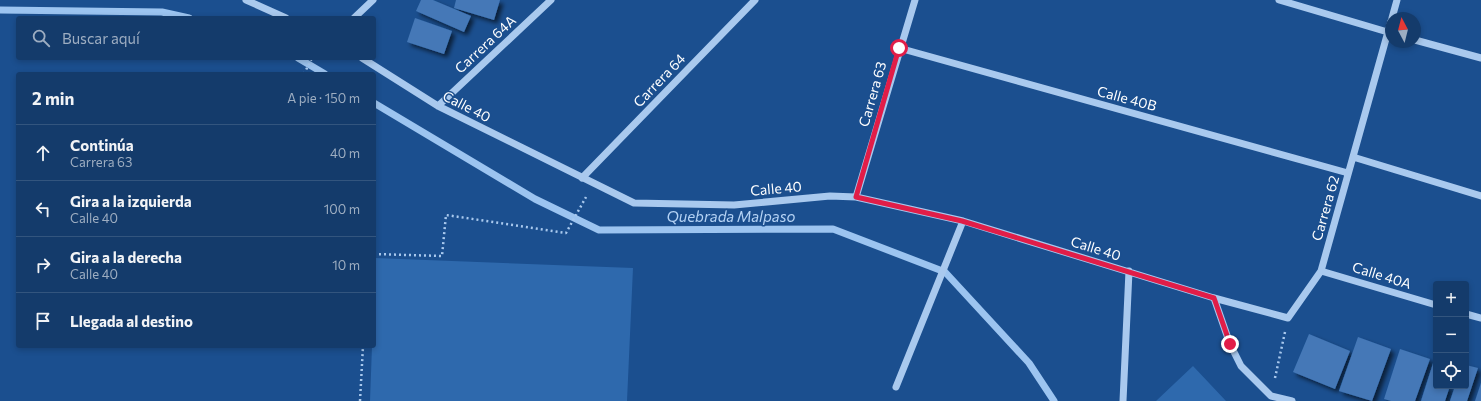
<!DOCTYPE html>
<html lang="es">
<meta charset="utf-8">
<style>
body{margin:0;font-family:Commissioner,sans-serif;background:#214673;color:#f1f3f6}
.controls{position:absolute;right:12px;bottom:12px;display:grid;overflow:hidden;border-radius:4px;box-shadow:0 2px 6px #0003}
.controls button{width:36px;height:36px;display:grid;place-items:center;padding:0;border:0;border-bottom:1px solid #33557e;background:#143b6b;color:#f1f3f6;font:20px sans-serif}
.compass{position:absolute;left:1385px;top:12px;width:36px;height:36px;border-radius:50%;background:#143b6b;box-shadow:0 2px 6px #0003;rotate:353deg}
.stop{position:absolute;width:12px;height:12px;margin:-9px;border:3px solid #e11d48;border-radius:50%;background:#fff}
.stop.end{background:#e11d48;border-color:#fff;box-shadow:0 1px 4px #0008}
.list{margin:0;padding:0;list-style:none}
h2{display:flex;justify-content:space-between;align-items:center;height:52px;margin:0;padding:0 16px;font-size:17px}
h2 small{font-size:13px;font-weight:400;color:#9dadc1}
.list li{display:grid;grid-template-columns:26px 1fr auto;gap:12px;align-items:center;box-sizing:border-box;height:56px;padding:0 16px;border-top:1px solid #33557e}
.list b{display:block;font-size:15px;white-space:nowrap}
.list p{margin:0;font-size:13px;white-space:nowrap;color:#9dadc1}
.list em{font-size:13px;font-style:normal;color:#9dadc1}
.icon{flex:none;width:22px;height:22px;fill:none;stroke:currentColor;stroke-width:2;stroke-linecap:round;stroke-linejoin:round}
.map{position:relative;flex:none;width:1481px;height:401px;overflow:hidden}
.search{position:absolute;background:#143b6b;box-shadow:0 2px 6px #0003;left:16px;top:16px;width:360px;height:44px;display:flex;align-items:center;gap:10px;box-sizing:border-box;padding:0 14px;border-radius:4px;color:#9dadc1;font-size:15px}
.panel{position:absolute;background:#143b6b;box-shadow:0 2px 6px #0003;left:16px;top:72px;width:360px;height:276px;border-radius:4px}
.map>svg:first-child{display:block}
.green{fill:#2e69ad}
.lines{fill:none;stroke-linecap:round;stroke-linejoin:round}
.stream{stroke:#9cc4f0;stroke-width:7}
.building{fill:#4478b7;filter:url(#shadow)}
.path{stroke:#a9c9ee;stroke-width:2.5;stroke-dasharray:2 3;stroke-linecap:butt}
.minor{stroke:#a9c9ee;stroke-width:7}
.route{stroke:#e11d48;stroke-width:5}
.labels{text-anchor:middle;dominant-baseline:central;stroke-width:3;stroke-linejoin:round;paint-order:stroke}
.street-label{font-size:14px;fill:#fff;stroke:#1b4f8f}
.water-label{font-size:15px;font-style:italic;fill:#b5d3f5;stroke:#1b4f8f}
</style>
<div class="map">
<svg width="1481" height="401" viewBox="0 0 1481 401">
<defs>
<filter id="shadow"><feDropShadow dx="3.5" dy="3.5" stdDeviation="2" flood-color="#0009"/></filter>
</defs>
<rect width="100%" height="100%" fill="#1b4f8f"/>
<path class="green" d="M375,258L633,268L627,401H370L372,346H374Z
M1193,366L1226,401H1156Z"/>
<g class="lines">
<path class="stream" d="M0,10L162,12L189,18
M298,58L325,74
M374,103L535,199L599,230L833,229L945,272L1029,363L1054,401"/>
</g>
<path class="building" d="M421,0H433L471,16L464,32L416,11Z
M456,0H500L494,20L454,8Z
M415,18L452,31L444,54L407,42Z
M1309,334L1350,351L1335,389L1293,372Z
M1358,337L1391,349L1372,401L1339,391Z
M1400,349L1430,359L1415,401H1391L1384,399Z
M1436,354V386H1450L1445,401H1421Z
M1466,365L1478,368L1467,401H1450L1455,386H1466Z
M1481,383V401H1475Z"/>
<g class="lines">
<path class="path" d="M304,74L312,58
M374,254L442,256L446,215L566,233L586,197
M1275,378L1285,332
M360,401L363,346"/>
<path class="minor" d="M246,0L286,18
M1279,0L1391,33
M354,18L373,0
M1392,18L1397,0
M1415,40L1481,58
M899,48L1348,173
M362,58L438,106L634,203L734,205L830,196L856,197L963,221L1214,298L1288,318L1321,271L1391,21
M438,106L551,0
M1353,157L1481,196
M582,178L755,0
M856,197L915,0
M1321,271L1436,305
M1214,298L1230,344L1241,366L1271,396L1292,401
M1466,314L1481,318
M896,387L963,221
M1123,401L1129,271"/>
</g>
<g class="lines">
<path class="route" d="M899,48L856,197L962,221L1214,298L1230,344"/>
</g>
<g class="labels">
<g class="street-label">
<text transform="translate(485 44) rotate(-43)">Carrera 64A</text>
<text transform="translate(659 80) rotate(-46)">Carrera 64</text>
<text transform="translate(872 94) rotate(-74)">Carrera 63</text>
<text transform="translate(1127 98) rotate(15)">Calle 40B</text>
<text transform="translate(467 106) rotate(27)">Calle 40</text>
<text transform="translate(776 188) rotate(-5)">Calle 40</text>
<text transform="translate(1325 208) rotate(-74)">Carrera 62</text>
<text transform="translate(1096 248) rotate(17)">Calle 40</text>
<text transform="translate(1382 275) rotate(17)">Calle 40A</text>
</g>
<g class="water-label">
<text x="731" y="216">Quebrada Malpaso</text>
</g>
</g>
</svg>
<div class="controls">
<button>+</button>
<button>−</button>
<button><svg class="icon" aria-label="locate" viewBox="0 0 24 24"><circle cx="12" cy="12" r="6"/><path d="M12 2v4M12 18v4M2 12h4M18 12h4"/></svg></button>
</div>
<svg class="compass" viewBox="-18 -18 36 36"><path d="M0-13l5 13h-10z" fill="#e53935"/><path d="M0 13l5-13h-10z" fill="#9dadc1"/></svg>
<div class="stop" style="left:899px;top:48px"></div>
<div class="stop end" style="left:1230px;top:344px"></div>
<div class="search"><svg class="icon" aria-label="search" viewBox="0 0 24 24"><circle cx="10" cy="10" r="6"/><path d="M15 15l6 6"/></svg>Buscar aquí</div>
<section class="panel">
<h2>2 min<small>A pie · 150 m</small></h2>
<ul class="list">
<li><svg class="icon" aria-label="ahead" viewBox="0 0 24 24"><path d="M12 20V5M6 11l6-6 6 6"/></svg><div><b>Continúa</b><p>Carrera 63</p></div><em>40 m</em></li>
<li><svg class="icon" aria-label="left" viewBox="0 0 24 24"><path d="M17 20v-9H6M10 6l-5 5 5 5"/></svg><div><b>Gira a la izquierda</b><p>Calle 40</p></div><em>100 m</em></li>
<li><svg class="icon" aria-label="right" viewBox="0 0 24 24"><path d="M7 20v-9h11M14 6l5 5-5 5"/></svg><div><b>Gira a la derecha</b><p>Calle 40</p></div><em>10 m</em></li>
<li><svg class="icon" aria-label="arrive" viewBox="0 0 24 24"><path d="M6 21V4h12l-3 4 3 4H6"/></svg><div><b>Llegada al destino</b></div></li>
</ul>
</section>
</div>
